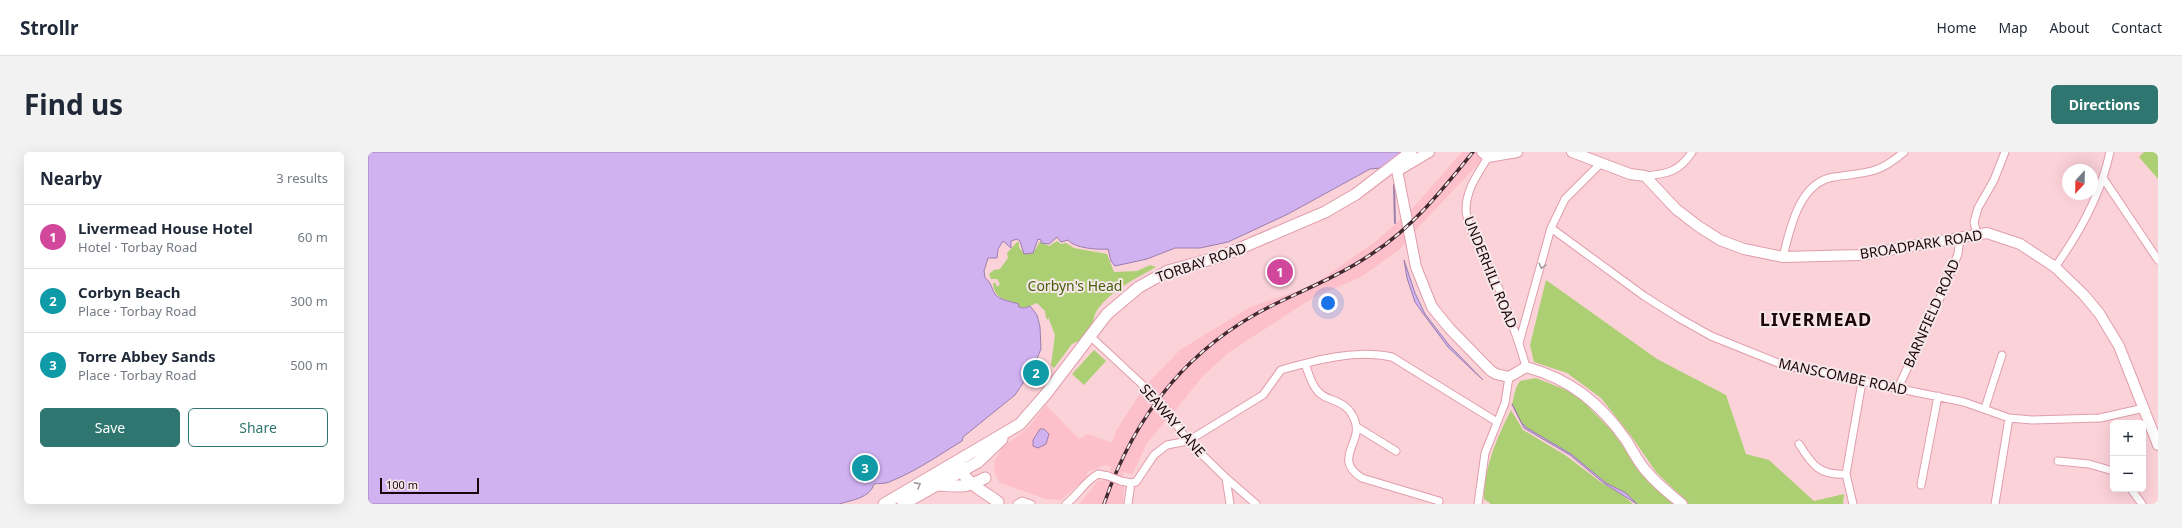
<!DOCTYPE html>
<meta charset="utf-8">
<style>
body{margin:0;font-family:"Noto Sans",sans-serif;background:#f2f2f3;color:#1f2937}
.controls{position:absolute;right:12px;bottom:12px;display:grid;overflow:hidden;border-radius:6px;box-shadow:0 4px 16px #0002}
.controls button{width:36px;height:36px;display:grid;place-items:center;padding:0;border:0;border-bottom:1px solid #e0e1e3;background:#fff;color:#1f2937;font:20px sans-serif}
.compass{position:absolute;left:1694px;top:12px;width:36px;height:36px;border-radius:50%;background:#fff;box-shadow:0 4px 16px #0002;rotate:202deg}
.scale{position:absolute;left:12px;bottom:10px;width:99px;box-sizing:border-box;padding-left:4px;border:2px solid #1b050b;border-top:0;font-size:11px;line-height:14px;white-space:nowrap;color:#1b050b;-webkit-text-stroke:3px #f6e7ea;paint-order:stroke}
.you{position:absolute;left:960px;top:151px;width:14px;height:14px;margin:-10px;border:3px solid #fff;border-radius:50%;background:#1a73e8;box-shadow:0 0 0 6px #1a73e833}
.badge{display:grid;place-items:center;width:26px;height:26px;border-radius:50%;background:#2e766f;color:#fff;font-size:13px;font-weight:700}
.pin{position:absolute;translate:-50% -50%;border:2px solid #fff;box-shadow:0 1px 4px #0006}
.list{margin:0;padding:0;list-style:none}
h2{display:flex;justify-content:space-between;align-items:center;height:52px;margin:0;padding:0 16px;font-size:17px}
h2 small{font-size:13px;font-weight:400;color:#747a83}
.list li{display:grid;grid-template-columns:26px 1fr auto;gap:12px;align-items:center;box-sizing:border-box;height:64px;padding:0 16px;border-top:1px solid #e0e1e3}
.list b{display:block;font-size:15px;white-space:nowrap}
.list p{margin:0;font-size:13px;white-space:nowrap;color:#747a83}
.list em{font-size:13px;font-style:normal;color:#747a83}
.actions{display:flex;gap:8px;padding:12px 16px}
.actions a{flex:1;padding:9px 0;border:1px solid #2e766f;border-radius:6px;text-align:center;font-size:14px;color:#2e766f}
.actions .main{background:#2e766f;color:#fff}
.map{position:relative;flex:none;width:1790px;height:352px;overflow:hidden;border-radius:6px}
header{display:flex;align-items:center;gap:24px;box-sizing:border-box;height:56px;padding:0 20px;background:#fff;border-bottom:1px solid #e0e1e3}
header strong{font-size:19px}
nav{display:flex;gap:22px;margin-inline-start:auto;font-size:14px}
.intro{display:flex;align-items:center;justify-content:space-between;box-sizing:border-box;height:96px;padding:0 24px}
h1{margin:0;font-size:28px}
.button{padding:10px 18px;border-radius:6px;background:#2e766f;color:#fff;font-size:14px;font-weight:700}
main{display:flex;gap:24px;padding:0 24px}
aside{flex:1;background:#fff;border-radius:6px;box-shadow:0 4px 16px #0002}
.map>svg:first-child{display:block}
.built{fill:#fdbfca}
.green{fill:#accf74}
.water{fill:#d0b2f1;stroke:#9a7eac}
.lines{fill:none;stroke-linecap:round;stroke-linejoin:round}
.stream{stroke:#9a7eac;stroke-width:2}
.street-casing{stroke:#e09dab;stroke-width:9}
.secondary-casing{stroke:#e09dab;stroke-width:12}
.primary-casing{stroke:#e09dab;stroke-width:13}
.street{stroke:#fff;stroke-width:7}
.secondary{stroke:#fff;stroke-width:10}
.primary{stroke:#fff;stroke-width:11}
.rail-casing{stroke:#432a30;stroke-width:3.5}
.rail{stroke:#f6e7ea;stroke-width:2;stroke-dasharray:6;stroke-linecap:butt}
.street-bridge-casing{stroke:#e09dab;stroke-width:9;stroke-linecap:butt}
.street-bridge{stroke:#fff;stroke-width:7}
.oneway{stroke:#a49b9d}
.labels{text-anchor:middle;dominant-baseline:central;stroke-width:4;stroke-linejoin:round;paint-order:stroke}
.street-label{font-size:14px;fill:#1b050b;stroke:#f6e7ea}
.park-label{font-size:14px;fill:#47600a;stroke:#f6e7ea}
.district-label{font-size:18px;font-weight:bold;letter-spacing:1px;fill:#1b050b;stroke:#f6e7ea}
</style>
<header>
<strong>Strollr</strong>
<nav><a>Home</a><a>Map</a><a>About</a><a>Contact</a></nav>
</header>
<div class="intro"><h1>Find us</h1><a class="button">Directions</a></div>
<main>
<aside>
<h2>Nearby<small>3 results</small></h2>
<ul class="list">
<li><span class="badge" style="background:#d1479c">1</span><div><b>Livermead House Hotel</b><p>Hotel · Torbay Road</p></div><em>60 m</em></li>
<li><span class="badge" style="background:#0f9aa8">2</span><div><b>Corbyn Beach</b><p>Place · Torbay Road</p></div><em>300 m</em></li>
<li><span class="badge" style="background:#0f9aa8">3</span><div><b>Torre Abbey Sands</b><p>Place · Torbay Road</p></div><em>500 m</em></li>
</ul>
<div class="actions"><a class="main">Save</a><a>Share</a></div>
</aside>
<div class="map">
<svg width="1790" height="352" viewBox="0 0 1790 352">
<rect width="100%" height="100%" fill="#fcd2d9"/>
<path class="built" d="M1094,0H1115L1113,2L1114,8L1047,79L1043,58Z
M1033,67L1039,89L1032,97L993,125L946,145L860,201L834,225L806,260L798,252L793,258L800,266L779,291L764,323L756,320L752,333L756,335L755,352H711L730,329L739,328L743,315L737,313L720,320L716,328L693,348L678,347L632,331L627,322L626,309L635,295L660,276L678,253L711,287L720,282L744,291L748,279L775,237L779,241L784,236L780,231L812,198L882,155L942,135L1007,90Z"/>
<path class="green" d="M1776,0H1790V27L1771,5Z
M689,89L693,92L698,91L706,96L739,102L746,120L769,119L782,113L788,115C769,126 741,139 728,160C725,166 724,177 722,184L704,192L686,216L683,213L687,183L680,165V168L678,166L677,159L669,151C662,154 657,157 649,154L651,152C638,147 627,148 625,132L627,130L629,135L632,132L629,127H623L621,122L626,118L632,117L640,106L639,101L649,90H651V95L656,102C667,104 667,96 672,90L681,94Z
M1178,128L1289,207L1358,243L1378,302L1401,308L1446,349L1476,342L1475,352H1321L1288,320L1264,285L1233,246L1199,221L1166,210L1162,193Z
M726,198L738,209L716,233L704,222Z
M1168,226L1198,238L1212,246L1245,280L1273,320L1307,352H1269L1258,341L1238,331L1203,302L1159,276L1153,270L1144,252L1148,236L1152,229Z
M1143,258L1155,278L1197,303L1234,331L1253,342L1265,352H1123L1116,347C1116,315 1129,286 1143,258Z"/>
<path class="water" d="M0,0H1034L1013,16L1002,17L920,62L860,90L832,96H807L779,107L747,114L743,109L740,97C729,98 706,96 700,88L693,90L689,85L681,92L673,91V88L670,87L665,101L656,102L652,89L649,87L643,89V96L635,89L630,97L629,106H620L616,119L617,126C624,131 623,136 627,142C631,148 645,150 651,152L650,154C654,157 658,156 662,154L669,163L672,175L673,197L665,216L647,243L595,285L594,289C571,303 547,320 521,330C517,332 512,331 506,332C502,346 484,348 471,352H0Z
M1036,108L1047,141L1057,162L1081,193L1115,228L1080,195L1054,160L1047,150L1039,126Z
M1144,252L1153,270L1159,276L1203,302L1238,331L1258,341L1269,352L1237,332L1202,303L1156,276Z
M672,277H676L681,282L678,292L670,296L665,294V288Z"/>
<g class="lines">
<path class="stream" d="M1026,33L1027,71"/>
<defs>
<path id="street" d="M1120,5C1110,22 1098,37 1098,58C1098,74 1123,120 1131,137C1141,163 1151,189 1158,215
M1277,24C1299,22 1311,20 1324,0
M1735,26L1790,108
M1183,76L1276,144L1311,166L1343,184L1415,213L1596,250L1641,266L1664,268L1732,266L1776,256
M1609,82L1606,70L1610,56L1626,28L1637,0
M1415,105C1422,77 1431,30 1466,25C1499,20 1509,23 1536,0
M1687,115C1711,82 1733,41 1742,0
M722,184L779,237
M1151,191L1183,76L1197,47L1232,12
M937,212C940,219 943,231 948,237C958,252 978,244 987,269C995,291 964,307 994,326L1071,349
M1530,236L1576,137L1590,102L1592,85
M797,256L820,289L858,326L888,352
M1617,256L1634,203
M989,275L1028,299
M1431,292C1444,313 1452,324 1478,322
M1690,309L1721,312L1745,319
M858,326L862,352
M753,329L763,331L768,330L786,303L799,293L820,289L895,243L913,218C948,208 988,197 1024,205L1129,270
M1553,333L1570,244
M1763,337L1774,352
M649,352L654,349L663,352
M698,352C710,343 717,329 730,322L740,324
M760,352L763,331
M1110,352L1117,301L1137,251L1141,225
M1485,352L1478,322L1494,230
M1627,352L1641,266"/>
<path id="secondary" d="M1114,0L1120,5L1149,0
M1204,0L1262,22L1277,24L1308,57L1330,74L1352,88L1376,97L1415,105L1492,103L1619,81L1652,92L1687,115L1716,143L1731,161L1751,194L1790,293
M1028,13L1048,115L1064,155L1082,177L1123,219L1128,222L1141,225L1158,215C1202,227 1232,251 1258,288C1265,299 1271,312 1280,321C1290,333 1302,342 1314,352
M1029,19L1061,0"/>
<path id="primary" d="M592,314C596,331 617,340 630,350
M569,333C592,334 596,337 617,326
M516,352L652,272L678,242L739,162L771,135L800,119L854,104L957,60L988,42L1043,0
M535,352L610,310L634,287"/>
</defs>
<use href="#street" class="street-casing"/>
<use href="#secondary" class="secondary-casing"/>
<use href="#primary" class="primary-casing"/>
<use href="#street" class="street"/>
<use href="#secondary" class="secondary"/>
<use href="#primary" class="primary"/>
<defs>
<path id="rail" d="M736,352C766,264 819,196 903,154C938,137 973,123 1005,101C1045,75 1075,37 1105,0"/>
</defs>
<use href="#rail" class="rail-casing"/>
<use href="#rail" class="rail"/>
<defs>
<path id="street-bridge" d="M779,237L797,256
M740,324L753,329"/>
</defs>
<use href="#street-bridge" class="street-bridge-casing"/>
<use href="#street-bridge" class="street-bridge"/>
</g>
<defs><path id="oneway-chevron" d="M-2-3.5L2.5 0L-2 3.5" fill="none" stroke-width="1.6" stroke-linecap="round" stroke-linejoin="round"/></defs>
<g class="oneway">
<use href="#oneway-chevron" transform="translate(1174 114) rotate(104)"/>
<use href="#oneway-chevron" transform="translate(550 333) rotate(-29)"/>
</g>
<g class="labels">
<g class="street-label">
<text transform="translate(1553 92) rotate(-9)">BROADPARK ROAD</text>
<text transform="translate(833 110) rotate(-19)">TORBAY ROAD</text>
<text transform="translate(1123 120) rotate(68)">UNDERHILL ROAD</text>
<text transform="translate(1563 161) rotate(-66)">BARNFIELD ROAD</text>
<text transform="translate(1475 224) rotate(12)">MANSCOMBE ROAD</text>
<text transform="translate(805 268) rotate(49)">SEAWAY LANE</text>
</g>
<g class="park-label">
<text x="707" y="133">Corbyn's Head</text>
</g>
<g class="district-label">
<text x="1448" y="167">LIVERMEAD</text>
</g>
</g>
</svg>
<div class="controls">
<button>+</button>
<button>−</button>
</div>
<svg class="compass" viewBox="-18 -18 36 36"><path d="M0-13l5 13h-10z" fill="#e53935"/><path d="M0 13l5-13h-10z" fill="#747a83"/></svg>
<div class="scale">100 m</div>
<div class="you"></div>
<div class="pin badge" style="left:912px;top:120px;background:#d1479c">1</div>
<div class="pin badge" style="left:668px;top:221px;background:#0f9aa8">2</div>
<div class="pin badge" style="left:497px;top:316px;background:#0f9aa8">3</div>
</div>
</main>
